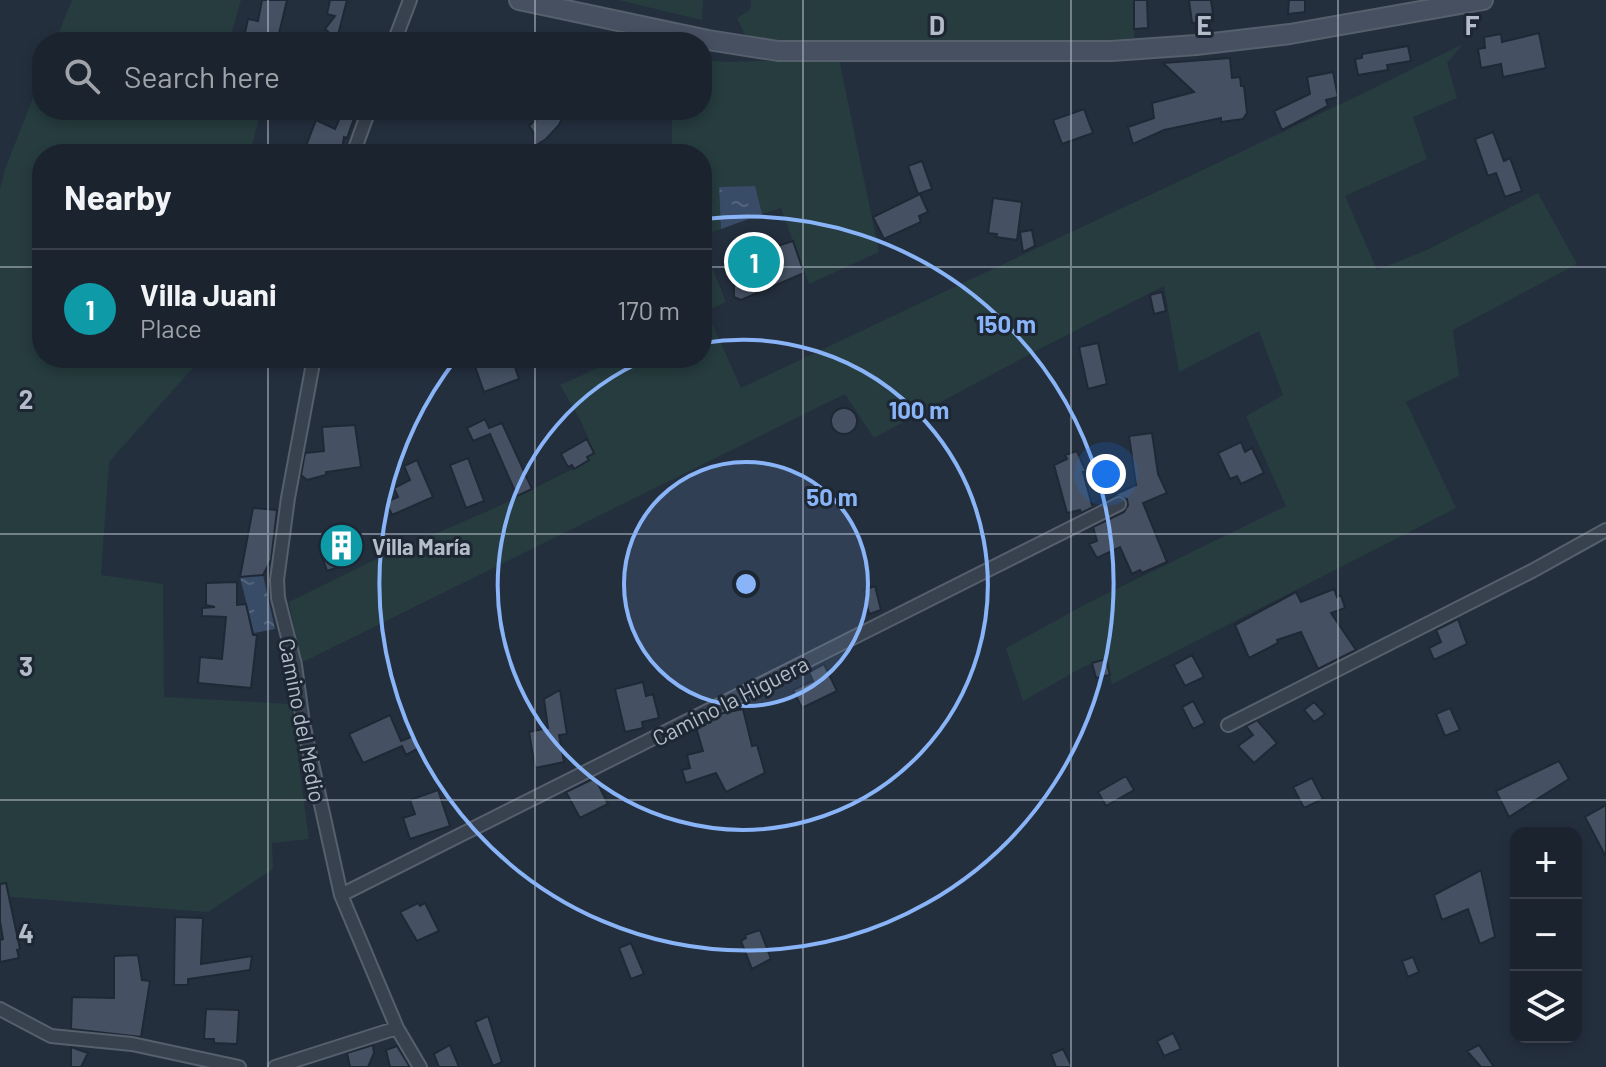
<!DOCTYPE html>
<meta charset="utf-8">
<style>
body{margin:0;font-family:Barlow,sans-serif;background:#242b36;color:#f1f3f6}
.controls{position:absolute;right:24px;bottom:24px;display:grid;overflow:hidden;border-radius:16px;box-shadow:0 4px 12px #0003}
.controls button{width:72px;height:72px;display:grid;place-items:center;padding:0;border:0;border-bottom:2px solid #39404a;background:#1b232e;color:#f1f3f6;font:40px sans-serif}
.you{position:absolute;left:1106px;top:474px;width:28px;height:28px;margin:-20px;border:6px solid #fff;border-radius:50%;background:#1a73e8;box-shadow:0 0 0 12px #1a73e833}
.badge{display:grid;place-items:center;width:52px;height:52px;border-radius:50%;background:#db2777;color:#fff;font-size:26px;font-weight:700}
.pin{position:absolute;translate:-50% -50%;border:4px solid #fff;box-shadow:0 2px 8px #0006}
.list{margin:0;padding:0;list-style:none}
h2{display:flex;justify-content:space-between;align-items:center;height:104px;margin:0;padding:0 32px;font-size:34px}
h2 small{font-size:26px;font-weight:400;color:#a0a4aa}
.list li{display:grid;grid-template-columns:52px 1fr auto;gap:24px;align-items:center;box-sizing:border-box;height:120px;padding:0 32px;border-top:2px solid #39404a}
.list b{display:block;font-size:30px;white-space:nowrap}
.list p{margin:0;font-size:26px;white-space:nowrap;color:#a0a4aa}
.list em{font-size:26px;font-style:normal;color:#a0a4aa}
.icon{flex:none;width:44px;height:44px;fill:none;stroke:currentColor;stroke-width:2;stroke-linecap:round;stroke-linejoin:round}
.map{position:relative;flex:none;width:1606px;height:1067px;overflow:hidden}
.search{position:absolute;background:#1b232e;box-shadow:0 4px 12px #0003;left:32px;top:32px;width:680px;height:88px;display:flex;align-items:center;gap:20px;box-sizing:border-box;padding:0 28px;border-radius:32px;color:#a0a4aa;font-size:30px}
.panel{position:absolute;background:#1b232e;box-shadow:0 4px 12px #0003;left:32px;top:144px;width:680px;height:224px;border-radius:32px}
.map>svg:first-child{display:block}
.grass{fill:#263c3f}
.water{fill:url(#water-ripples)}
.building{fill:#455162;stroke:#1f2835;stroke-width:2}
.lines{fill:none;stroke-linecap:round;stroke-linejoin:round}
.street-casing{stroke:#565f6c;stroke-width:16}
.secondary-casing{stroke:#565f6c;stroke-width:22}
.street{stroke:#38414e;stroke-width:12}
.secondary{stroke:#465061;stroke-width:18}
.grid{fill:none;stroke:#b4bcc9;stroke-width:2;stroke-opacity:0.55}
.ring{fill:none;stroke:#8ab4f8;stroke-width:4}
.labels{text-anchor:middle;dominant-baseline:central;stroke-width:6;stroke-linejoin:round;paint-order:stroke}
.poi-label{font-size:22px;font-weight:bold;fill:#b4bcc9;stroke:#1d2633;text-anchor:start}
.street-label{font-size:22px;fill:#b4bcc9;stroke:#1d2633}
.grid-label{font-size:26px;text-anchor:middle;font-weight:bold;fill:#b4bcc9;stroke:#1d2633;stroke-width:6;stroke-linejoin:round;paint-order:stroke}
.centre{fill:#8ab4f8;stroke:#1d2633;stroke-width:4}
.ring-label{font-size:24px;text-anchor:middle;font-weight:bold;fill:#8ab4f8;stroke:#1d2633;stroke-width:6;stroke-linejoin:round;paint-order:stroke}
</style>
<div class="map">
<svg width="1606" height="1067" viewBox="0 0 1606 1067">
<defs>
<pattern id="water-ripples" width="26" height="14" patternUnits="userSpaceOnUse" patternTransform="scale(2)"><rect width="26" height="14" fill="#394c67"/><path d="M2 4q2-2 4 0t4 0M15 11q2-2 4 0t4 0" fill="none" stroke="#53647b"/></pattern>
</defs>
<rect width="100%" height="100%" fill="#242f3e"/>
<path class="grass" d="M72,0H241L229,42H55Z
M618,0H703L702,20Z
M751,0H1134V41L785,42L746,37L737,18L750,10Z
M1463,44L1447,63L1457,98L1413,117L1427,159L1345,196L1377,270L1427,250L1538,193L1577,264L1453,330L1459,376L1406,402L1456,508L1112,684L1105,659L1083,667L1023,701L1006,648L1086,604L1286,506L1246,416L1283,395L1259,331L1179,372L1164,286L1041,348L874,438L845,394L301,663L289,602L370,562L497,507L589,461L587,457L594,453L581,421L560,385L620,358H702V323L710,319L741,388C981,273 1224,163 1463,44Z
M839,59L879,252L809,284L781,208L762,214L754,186L719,187L721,229L702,236V154H672V110H702V60L728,62Z
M42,75V110H261L250,154H42V358H205L200,360L109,462L101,575L163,584L164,697L291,704L309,839L272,843L273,869L208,912L0,896V189L5,169Z
M702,242L726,302L702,313Z"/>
<path class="water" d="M755,186L762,214L721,229L719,187Z
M263,575L275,629L254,633L240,577Z"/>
<path class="building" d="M262,0H287L277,42H243L248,19L258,21Z
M330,0H347L337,39L325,29L335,16L327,14Z
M1134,0H1147L1148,28L1134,29Z
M1189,0H1211L1214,21L1192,23Z
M1289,0H1305V12L1288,14Z
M1539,33L1546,68L1503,77L1501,64L1481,68L1478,49L1485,48L1484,37L1501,34L1502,42Z
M1408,46L1411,61L1387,65L1388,70L1358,75L1355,59L1362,58V54Z
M1230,58L1232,78L1240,77L1241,86H1244L1247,113L1243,119L1221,122V118L1164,130L1133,144L1128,127L1154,118L1152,103L1194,92L1163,63Z
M1333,72L1338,97L1326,100L1328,106L1282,130L1274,111L1310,94L1307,77Z
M1084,109L1093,133L1062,144L1053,120Z
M546,110H566L559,125L546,139L535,146L534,133L529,126Z
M343,111L355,116L347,138L344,137L341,154H303L316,120L335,129Z
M1493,132L1504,161L1510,158L1522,191L1505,197L1496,173L1488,176L1475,139Z
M922,161L932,189L918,194L908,166Z
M920,194L928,212L919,216L921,222L884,239L873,217Z
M993,198L1022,202L1017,240L996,237L997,234L988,233Z
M1032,230L1035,246L1023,252L1020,232Z
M768,238V249L793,241L804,273L741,300L734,297V281H740L738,239Z
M1162,292L1166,311L1154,314L1150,295Z
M1098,343L1107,384L1088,389L1079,347Z
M472,358H512L519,379L484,392Z
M831 421a13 13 0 1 1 26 0a13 13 0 1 1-26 0Z
M485,419L489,428L502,423L532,489L517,496L490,434L473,441L467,428Z
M355,425L361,467L326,472V475L307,480L301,475L305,453L324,451L322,427Z
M1152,433L1158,474L1167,493L1143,503L1167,562L1142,573L1140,570L1132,574L1120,547L1097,558L1089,544L1097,541L1093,527L1124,512L1128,505L1127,499L1116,496L1081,513L1080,510L1067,513L1054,465L1067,459L1065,455L1077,451L1086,472H1083L1092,505L1136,485L1129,436Z
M587,439L594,453L587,457L589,460L574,469L572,465L568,467L561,454Z
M1241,442L1245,452L1252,448L1264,473L1241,484L1237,476L1230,479L1218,453Z
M468,458L484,501L466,508L450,465Z
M417,460L433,497L392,515L386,502L398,497L394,488L410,480L404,466Z
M253,508L277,510L271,560L263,575L240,577Z
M348,531L359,560L327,571L318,544Z
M237,582V605L246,604L253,635H257L251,688L198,683L200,657L222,659L226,617L202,616V608L215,607L206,605V583Z
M875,586L881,610L869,614L864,590Z
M1334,589L1337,597L1341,595L1345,608L1331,613L1356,650L1318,669L1301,632L1277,640L1278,643L1249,658L1235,625L1296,592L1301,602Z
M1458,619L1467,644L1434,660L1429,648L1441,642L1436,630Z
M1192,655L1204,677L1185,686L1174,665Z
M1106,659L1110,675L1096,678L1092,663Z
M824,664L837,691L802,708L793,690L813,681L809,672Z
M643,682L646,696L653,694L659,718L642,722L643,728L625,732L615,689Z
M560,690L567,734L559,735L564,762L535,768L529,732L548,728L544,699Z
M1193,701L1205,723L1193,729L1182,707Z
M1314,702L1325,714L1314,722L1304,710Z
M1450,708L1460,730L1445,736L1436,714Z
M743,709L752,746L757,745L765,773L726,792L716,773L686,783L682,770L690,768L687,755L703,751L696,727L723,713Z
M390,715L401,741L414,736L419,748L406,755L402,746L363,763L349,734Z
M1257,720L1277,743L1254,763L1238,746L1253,735L1246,726Z
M1559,761L1569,779L1509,817L1496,791Z
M1126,776L1134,790L1106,806L1098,792Z
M595,778L608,804L580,818L566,792Z
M1312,778L1323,799L1304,808L1293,787Z
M438,790L450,826L410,839L403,818L415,814L410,800Z
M1606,805V857L1585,817Z
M1481,870L1495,937L1480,944L1468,909L1442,920L1434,895Z
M6,883L20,949L17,950L19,958L0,962V940L3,939L0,921V884Z
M418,903L420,906L425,903L439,931L417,941L400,912Z
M175,917L203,918L201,964L252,956L250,970L188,979V985H174Z
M760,930L771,959L752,969L741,941L746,938L745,935Z
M631,943L644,974L631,979L619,948Z
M138,955L142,980L150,981L141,1037L71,1029L72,997L114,998V956Z
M1413,957L1419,972L1408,977L1402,961Z
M206,1009L239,1010L237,1044L214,1043V1039H204Z
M488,1016L502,1062L493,1066L475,1022Z
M1173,1033L1181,1049L1164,1056L1157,1041Z
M373,1045L374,1053L368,1067H350L347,1053Z
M450,1045L459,1067H439L434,1054Z
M1479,1045L1494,1067H1481L1467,1051Z
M397,1046L410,1067H390L386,1050Z
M71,1047L88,1053L81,1067H71Z
M1063,1049L1072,1067H1056L1051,1054Z"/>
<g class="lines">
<defs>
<path id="street" d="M394,42L410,0
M353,154L369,110
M314,358L288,498L277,580L278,598L295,665L303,723L341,895L397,1028L420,1067
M1228,725L1532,571L1606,530
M341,895L1119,504
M0,1009L51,1036L132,1044L239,1067
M275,1067L397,1028"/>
<path id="secondary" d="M519,0L708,40L778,51H1112L1196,45L1290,34L1483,0"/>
</defs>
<use href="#street" class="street-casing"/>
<use href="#secondary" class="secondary-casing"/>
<use href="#street" class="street"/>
<use href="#secondary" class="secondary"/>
</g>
<path class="grid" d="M268,0V42M535,0V42M803,0V1067M1071,0V1067M1338,0V1067M268,110V154M535,110V154M0,267H42M702,267H1606M268,358V1067M535,358V1067M0,534H1606M0,800H1606"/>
<circle cx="746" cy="584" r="122" fill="#8ab4f8" fill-opacity=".12"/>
<g class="ring">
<circle cx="746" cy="584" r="122"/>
<path d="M703 343A245 245 0 1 1 650 358"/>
<path d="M704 219A367 367 0 1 1 457 358"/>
</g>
<defs>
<symbol id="building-disc" viewBox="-11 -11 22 22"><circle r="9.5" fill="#0f9aa8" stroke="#1d2633"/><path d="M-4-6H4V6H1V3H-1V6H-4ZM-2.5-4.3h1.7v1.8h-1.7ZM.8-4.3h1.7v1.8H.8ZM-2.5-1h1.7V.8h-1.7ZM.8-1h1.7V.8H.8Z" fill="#fff"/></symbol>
</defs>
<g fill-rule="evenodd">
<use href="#building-disc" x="316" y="520" width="51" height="51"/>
</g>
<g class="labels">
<g class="poi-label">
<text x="372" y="546">Villa María</text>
</g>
<g class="street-label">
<text transform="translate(730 700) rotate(-27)">Camino la Higuera</text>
<text transform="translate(303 720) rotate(79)">Camino del Medio</text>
</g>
</g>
<g class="grid-label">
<text x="937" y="35">D</text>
<text x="1204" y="35">E</text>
<text x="1472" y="35">F</text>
<text x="26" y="409">2</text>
<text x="26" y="676">3</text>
<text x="26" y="943">4</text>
</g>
<circle cx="746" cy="584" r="12" class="centre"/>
<g class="ring-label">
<text x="1006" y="333">150 m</text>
<text x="919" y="419">100 m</text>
<text x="832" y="506">50 m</text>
</g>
</svg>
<div class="controls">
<button>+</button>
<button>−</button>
<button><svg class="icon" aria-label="layers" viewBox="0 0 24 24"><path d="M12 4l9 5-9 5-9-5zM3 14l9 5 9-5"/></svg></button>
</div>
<div class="you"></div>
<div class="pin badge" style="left:754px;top:262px;background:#0f9aa8">1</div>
<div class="search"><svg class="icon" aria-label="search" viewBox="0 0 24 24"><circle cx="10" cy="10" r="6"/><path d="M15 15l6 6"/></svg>Search here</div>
<section class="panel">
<h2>Nearby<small></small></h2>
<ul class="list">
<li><span class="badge" style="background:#0f9aa8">1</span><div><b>Villa Juani</b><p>Place</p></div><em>170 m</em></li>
</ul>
</section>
</div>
